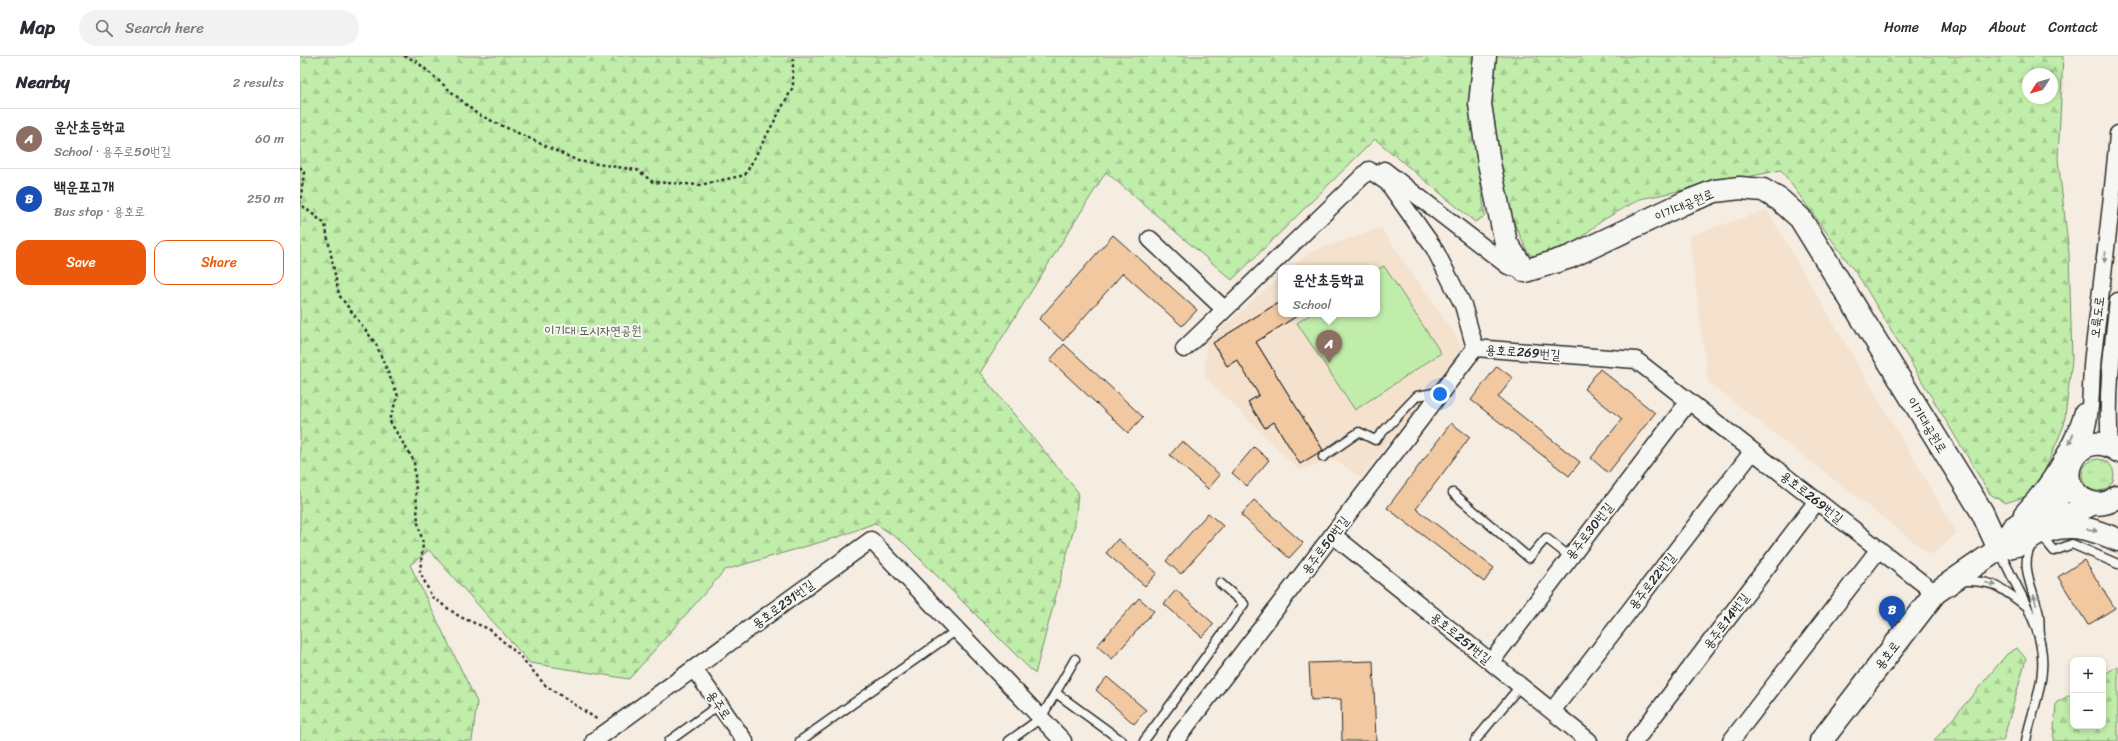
<!DOCTYPE html>
<meta charset="utf-8">
<style>
body{margin:0;font-family:Sriracha,"Poor Story",sans-serif;background:#f2f2f3;color:#2b2b33}
.controls{position:absolute;right:12px;bottom:12px;display:grid;overflow:hidden;border-radius:8px;box-shadow:0 2px 6px #0003}
.controls button{width:36px;height:36px;display:grid;place-items:center;padding:0;border:0;border-bottom:1px solid #e1e1e2;background:#fff;color:#2b2b33;font:20px sans-serif}
.compass{position:absolute;left:1722px;top:12px;width:36px;height:36px;border-radius:50%;background:#fff;box-shadow:0 2px 6px #0003;rotate:234deg}
.you{position:absolute;left:1140px;top:338px;width:14px;height:14px;margin:-10px;border:3px solid #fff;border-radius:50%;background:#1a73e8;box-shadow:0 0 0 6px #1a73e833}
.badge{display:grid;place-items:center;width:26px;height:26px;border-radius:50%;background:#ea580c;color:#fff;font-size:13px;font-weight:700}
.pin{position:absolute;translate:-50% -33px;filter:drop-shadow(0 1px 2px #0008)}
.pin::after{content:'';position:absolute;top:21px;width:14px;height:12px;background:inherit;clip-path:polygon(0 0,100% 0,50% 100%)}
.popup{position:absolute;left:978px;top:209px;width:102px;height:52px;box-sizing:border-box;display:grid;place-content:center;border-radius:8px;background:#fff;filter:drop-shadow(0 1px 3px #0005);font-size:13px;white-space:nowrap;color:#7c7c81}
.popup b{font-size:15px;color:#2b2b33}
.popup::after{content:'';position:absolute;left:50%;top:100%;margin-left:-8px;border:8px solid transparent;border-top-color:#fff}
.list{margin:0;padding:0;list-style:none}
h2{display:flex;justify-content:space-between;align-items:center;height:52px;margin:0;padding:0 16px;font-size:17px}
h2 small{font-size:13px;font-weight:400;color:#7c7c81}
.list li{display:grid;grid-template-columns:26px 1fr auto;gap:12px;align-items:center;box-sizing:border-box;height:60px;padding:0 16px;border-top:1px solid #e1e1e2}
.list b{display:block;font-size:15px;white-space:nowrap}
.list p{margin:0;font-size:13px;white-space:nowrap;color:#7c7c81}
.list em{font-size:13px;font-style:normal;color:#7c7c81}
.actions{display:flex;gap:8px;padding:12px 16px}
.actions a{flex:1;padding:9px 0;border:1px solid #ea580c;border-radius:12px;text-align:center;font-size:14px;color:#ea580c}
.actions .main{background:#ea580c;color:#fff}
.icon{flex:none;width:22px;height:22px;fill:none;stroke:currentColor;stroke-width:2;stroke-linecap:round;stroke-linejoin:round}
.map{position:relative;flex:none;width:1818px;height:685px;overflow:hidden}
header{display:flex;align-items:center;gap:24px;box-sizing:border-box;height:56px;padding:0 20px;background:#fff;border-bottom:1px solid #e1e1e2}
header strong{font-size:19px}
nav{display:flex;gap:22px;margin-inline-start:auto;font-size:14px}
.search{width:280px;height:36px;background:#f2f2f3;display:flex;align-items:center;gap:10px;box-sizing:border-box;padding:0 14px;border-radius:22px;color:#7c7c81;font-size:15px}
main{display:flex}
aside{flex:1;background:#fff}
.map>svg:first-child{display:block}
.built{fill:#f4e2ce}
.grass{fill:url(#grass-tufts);stroke:#768c6a}
.forest{fill:url(#forest-firs);stroke:#768c6a;fill-rule:evenodd}
.pitch{fill:#c0edaa;stroke:#768c6a}
.building{fill:#f1c8a0;stroke:#2b2b2b}
.lines{fill:none;stroke-linecap:round;stroke-linejoin:round}
.lane-casing{stroke:#2b2b2b;stroke-width:11}
.street-casing{stroke:#2b2b2b;stroke-width:19}
.secondary-casing{stroke:#2b2b2b;stroke-width:25}
.path{stroke:#2b2b2b;stroke-width:2.5;stroke-dasharray:3 3;stroke-linecap:butt}
.lane{stroke:#f6f6f2;stroke-width:8}
.street{stroke:#f6f6f2;stroke-width:16}
.secondary{stroke:#f6f6f2;stroke-width:22}
.oneway{fill:#90908e}
.labels{text-anchor:middle;dominant-baseline:central;stroke-width:4;stroke-linejoin:round;paint-order:stroke}
.street-label{font-size:13px;fill:#2b2b2b;stroke:#f6f6f2}
.park-label{font-size:13px;fill:#505c4b;stroke:#f6f6f2}
</style>
<header>
<strong>Map</strong>
<div class="search"><svg class="icon" aria-label="search" viewBox="0 0 24 24"><circle cx="10" cy="10" r="6"/><path d="M15 15l6 6"/></svg>Search here</div>
<nav><a>Home</a><a>Map</a><a>About</a><a>Contact</a></nav>
</header>
<main>
<aside>
<h2>Nearby<small>2 results</small></h2>
<ul class="list">
<li><span class="badge" style="background:#8d6e63">A</span><div><b>운산초등학교</b><p>School · 용주로50번길</p></div><em>60 m</em></li>
<li><span class="badge" style="background:#1a4fb4">B</span><div><b>백운포고개</b><p>Bus stop · 용호로</p></div><em>250 m</em></li>
</ul>
<div class="actions"><a class="main">Save</a><a>Share</a></div>
</aside>
<div class="map">
<svg width="1818" height="685" viewBox="0 0 1818 685">
<defs>
<pattern id="grass-tufts" width="24" height="20" patternUnits="userSpaceOnUse"><rect width="24" height="20" fill="#c0edaa"/><path d="M3 7l-1-3M5 7V3M7 7l1-3M15 17l-1-3M17 17v-4M19 17l1-3" fill="none" stroke="#a5cb92"/></pattern>
<pattern id="forest-firs" width="22" height="20" patternUnits="userSpaceOnUse"><rect width="22" height="20" fill="#c0edaa"/><path d="M5 1l3.5 6h-7zM16 11l3.5 6h-7z" fill="#a5cb92"/></pattern>
</defs>
<rect width="100%" height="100%" fill="#f5ede2"/>
<filter id="ink" filterUnits="userSpaceOnUse"><feTurbulence type="fractalNoise" baseFrequency=".025" numOctaves="2"/><feDisplacementMap in="SourceGraphic" scale="8" xChannelSelector="R" yChannelSelector="G"/><feConvolveMatrix kernelMatrix="1 2 1 2 8 2 1 2 1" color-interpolation-filters="sRGB"/></filter>
<g filter="url(#ink)">
<path class="built" d="M1467,154L1657,477L1631,499L1408,326L1389,180Z
M1081,172L1164,292L1061,422L1035,404L999,414L905,321L906,286L981,220V258H1077V212H991L1009,196Z"/>
<path class="grass" d="M1782 419a16 16 0 1 1 32 0a16 16 0 1 1-32 0Z"/>
<path class="forest" d="M0,0H1178L1170,49L1185,160L1175,166L1075,83L932,224L806,116L680,317L778,436L775,468L735,618L604,487L575,467L538,481L425,514L329,623L230,607L129,494L110,509L177,646L172,685H0Z
M1193,0H1763L1758,103L1769,197L1772,304L1764,369L1742,421L1727,440L1705,447L1690,438L1561,224L1481,114L1340,143L1303,164L1247,208L1228,197L1210,158L1185,43ZM1728,18H1752V42H1728Z
M1717,592L1726,603L1703,685H1634L1707,598Z
M1818,610V685H1753L1756,647L1773,637V670H1803V619Z"/>
<path class="pitch" d="M1084,210L1141,297L1055,354L997,267L1011,258H1077V214Z"/>
<path class="building" d="M813,179L897,254L882,270L823,217L763,285L739,263Z
M981,245V258H1000L956,286L1023,394L1000,408L974,366L965,372L948,346L959,339L937,304L927,310L913,287Z
M981,245V258H1000L956,286L1023,394L1000,408L974,366L965,372L948,346L959,339L937,304L927,310L913,287Z
M764,288L843,361L828,377L750,304Z
M1197,310L1213,322L1198,341L1280,406L1269,420L1171,344Z
M1300,313L1355,357L1308,417L1291,402L1322,363L1284,333Z
M1151,367L1170,381L1116,453L1194,512L1184,526L1087,452Z
M882,385L920,419L908,433L870,399Z
M954,391L969,404L947,430L932,417Z
M954,444L1003,487L989,502L941,459Z
M908,457L923,470L881,518L866,505Z
M818,483L857,517L845,530L806,497Z
M1784,504L1815,552L1788,569L1758,521Z
M876,534L914,568L902,581L864,548Z
M839,542L854,555L812,603L797,590Z
M1073,605L1076,685H1042L1041,643L1011,644L1009,607Z
M807,621L846,654L834,668L796,634Z"/>
<g class="lines">
<defs>
<path id="lane" d="M1023,401L1059,376L1075,384L1117,340L1139,336
M1153,437L1229,502L1246,482L1269,500
M1740,478L1754,495L1772,488L1818,508
M1732,489C1718,508 1735,537 1739,559C1740,565 1739,572 1740,578
M1700,495C1715,533 1746,571 1742,614C1741,638 1730,661 1726,685
M1661,525C1693,524 1699,530 1723,548
M756,637L822,685
M369,685L419,649
M500,685L657,574
M709,685L741,662L775,603
M844,685L944,548L920,527
M1175,685L1220,630"/>
<path id="street" d="M1084,114L1208,210L1225,215
M850,183L924,253
M1175,292L1336,304L1635,537
M884,293L1069,114L1088,127L1134,192L1163,249L1175,292
M1810,390C1806,341 1812,294 1818,245
M1775,399C1795,371 1789,332 1793,299C1802,225 1812,152 1818,78
M1722,457C1749,429 1771,393 1783,356
M1033,479L1289,685
M1191,606L1389,345
M394,613L445,685
M1252,655L1453,395
M294,685L571,484L763,685
M875,685L1175,292
M1335,685L1517,445
M1431,685L1579,493"/>
<path id="secondary" d="M1185,0L1180,48L1189,107L1206,187L1225,215L1270,201L1384,147L1415,135L1440,132L1463,134L1480,144L1500,162L1682,456L1699,493
M1818,395C1778,367 1746,429 1789,446C1799,450 1810,447 1818,440
M1747,475C1772,466 1795,474 1818,484
M1699,493L1721,488L1740,477L1756,465L1792,448
M1521,685L1635,537L1699,493L1713,472L1761,438L1768,417"/>
</defs>
<use href="#lane" class="lane-casing"/>
<use href="#street" class="street-casing"/>
<use href="#secondary" class="secondary-casing"/>
<path class="path" d="M104,0L116,5L177,58L278,105L337,114L353,126L400,129L445,119L493,31V0
M0,111L4,116L0,148L25,168L39,239L76,288L98,340L89,364L114,405L118,467L123,488L120,516L132,541L160,561L189,573L220,600L245,629L298,664"/>
<use href="#lane" class="lane"/>
<use href="#street" class="street"/>
<use href="#secondary" class="secondary"/>
</g>
<defs><path id="oneway-solid" d="M-6-.8H1V-3.2L6.5 0L1 3.2V.8H-6Z"/></defs>
<g class="oneway">
<use href="#oneway-solid" transform="translate(1805 201) rotate(97)"/>
<use href="#oneway-solid" transform="translate(1771 383) rotate(115)"/>
<use href="#oneway-solid" transform="translate(1792 474) rotate(13)"/>
<use href="#oneway-solid" transform="translate(1691 528) rotate(15)"/>
<use href="#oneway-solid" transform="translate(1735 544) rotate(-104)"/>
</g>
</g>
<g class="labels">
<g class="street-label">
<text transform="translate(1384 149) rotate(-23)">이기대공원로</text>
<text transform="translate(1797 261) rotate(-83)">오륙도로</text>
<text transform="translate(1223 296) rotate(4)">용호로269번길</text>
<text transform="translate(1627 369) rotate(58)">이기대공원로</text>
<text transform="translate(1512 441) rotate(38)">용호로269번길</text>
<text transform="translate(1289 475) rotate(-52)">용주로30번길</text>
<text transform="translate(1025 489) rotate(-53)">용주로50번길</text>
<text transform="translate(1352 525) rotate(-52)">용주로22번길</text>
<text transform="translate(483 548) rotate(-36)">용호로231번길</text>
<text transform="translate(1426 565) rotate(-53)">용주로14번길</text>
<text transform="translate(1161 582) rotate(39)">용호로251번길</text>
<text transform="translate(1587 599) rotate(-52)">용호로</text>
<text transform="translate(419 649) rotate(55)">용주로</text>
</g>
<g class="park-label">
<text x="293" y="274">이기대 도시자연공원</text>
</g>
</g>
</svg>
<div class="controls">
<button>+</button>
<button>−</button>
</div>
<svg class="compass" viewBox="-18 -18 36 36"><path d="M0-13l5 13h-10z" fill="#e53935"/><path d="M0 13l5-13h-10z" fill="#7c7c81"/></svg>
<div class="you"></div>
<div class="pin badge" style="left:1029px;top:307px;background:#8d6e63">A</div>
<div class="popup"><b>운산초등학교</b>School</div>
<div class="pin badge" style="left:1592px;top:573px;background:#1a4fb4">B</div>
</div>
</main>
